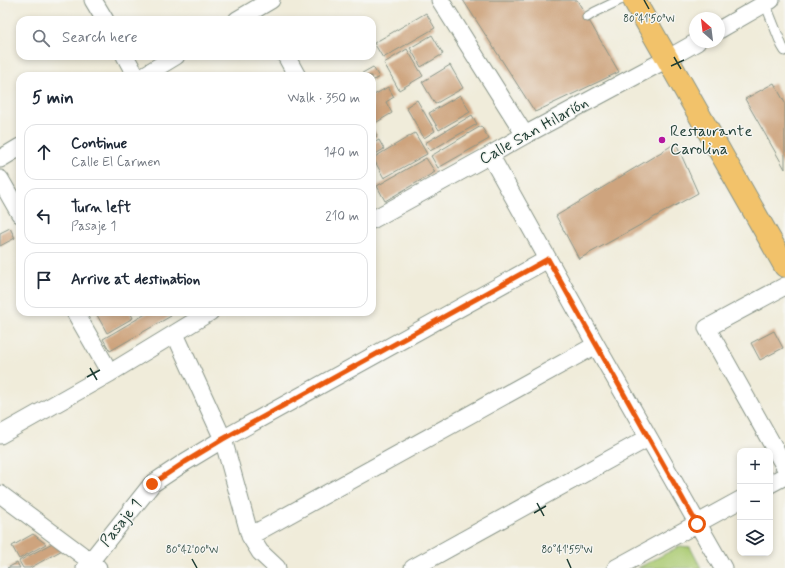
<!DOCTYPE html>
<meta charset="utf-8">
<style>
body{margin:0;font-family:Mynerve,sans-serif;background:#f2f2f3;color:#1f2937}
.controls{position:absolute;right:12px;bottom:12px;display:grid;overflow:hidden;border-radius:8px;box-shadow:0 2px 6px #0003}
.controls button{width:36px;height:36px;display:grid;place-items:center;padding:0;border:0;border-bottom:1px solid #e0e1e3;background:#fff;color:#1f2937;font:20px sans-serif}
.compass{position:absolute;left:689px;top:12px;width:36px;height:36px;border-radius:50%;background:#fff;box-shadow:0 2px 6px #0003;rotate:332deg}
.stop{position:absolute;width:12px;height:12px;margin:-9px;border:3px solid #ea580c;border-radius:50%;background:#fff}
.stop.end{background:#ea580c;border-color:#fff;box-shadow:0 1px 4px #0008}
.list{margin:0;padding:0;list-style:none}
h2{display:flex;justify-content:space-between;align-items:center;height:52px;margin:0;padding:0 16px;font-size:17px}
h2 small{font-size:13px;font-weight:400;color:#747a83}
.list li{display:grid;grid-template-columns:26px 1fr auto;gap:12px;align-items:center;box-sizing:border-box;height:56px;margin:0 8px 8px;padding:0 8px;border:1px solid #e0e1e3;border-radius:12px}
.list b{display:block;font-size:15px;white-space:nowrap}
.list p{margin:0;font-size:13px;white-space:nowrap;color:#747a83}
.list em{font-size:13px;font-style:normal;color:#747a83}
.icon{flex:none;width:22px;height:22px;fill:none;stroke:currentColor;stroke-width:2;stroke-linecap:round;stroke-linejoin:round}
.map{position:relative;flex:none;width:785px;height:568px;overflow:hidden}
.search{position:absolute;background:#fff;box-shadow:0 2px 6px #0003;left:16px;top:16px;width:360px;height:44px;display:flex;align-items:center;gap:10px;box-sizing:border-box;padding:0 14px;border-radius:12px;color:#747a83;font-size:15px}
.panel{position:absolute;background:#fff;box-shadow:0 2px 6px #0003;left:16px;top:72px;width:360px;height:244px;border-radius:12px}
.map>svg:first-child{display:block}
.green{fill:#aaca71;stroke:#648452}
.building{fill:#cea47e}
.lines{fill:none;stroke-linecap:round;stroke-linejoin:round}
.service-casing{stroke:#889487;stroke-width:11}
.minor-casing{stroke:#889487;stroke-width:19}
.trunk-casing{stroke:#889487;stroke-width:24}
.service{stroke:#fff;stroke-width:9}
.minor{stroke:#fff;stroke-width:17}
.trunk{stroke:#f2c26a;stroke-width:22}
.route{stroke:#ea580c;stroke-width:5}
.ticks{fill:none;stroke:#1f3d34;stroke-width:1.5}
.poi-dot{fill:#b5179e;stroke:#f6f6f2;stroke-width:1.5}
.labels{text-anchor:middle;dominant-baseline:central;stroke-width:3;stroke-linejoin:round;paint-order:stroke}
.street-label{font-size:16px;fill:#1f3d34;stroke:#f6f6f2}
.poi-label{font-size:16px;fill:#1f3d34;stroke:#f6f6f2;text-anchor:start}
.ticks-label{font-size:10px;text-anchor:middle;fill:#1f3d34;stroke:#f6f6f2;stroke-width:3;stroke-linejoin:round;paint-order:stroke}
</style>
<div class="map">
<svg width="785" height="568" viewBox="0 0 785 568">
<rect width="100%" height="100%" fill="#f6f6f2"/>
<filter id="ink" filterUnits="userSpaceOnUse"><feTurbulence type="fractalNoise" baseFrequency=".025" numOctaves="2"/><feDisplacementMap in="SourceGraphic" scale="8" xChannelSelector="R" yChannelSelector="G"/><feConvolveMatrix kernelMatrix="1 2 1 2 8 2 1 2 1" color-interpolation-filters="sRGB"/></filter>
<filter id="wash" filterUnits="userSpaceOnUse"><feTurbulence type="fractalNoise" baseFrequency=".012" numOctaves="4" result="noise"/><feDisplacementMap in="SourceGraphic" scale="16" xChannelSelector="R" yChannelSelector="G"/><feGaussianBlur stdDeviation="0.9" result="paint"/><feColorMatrix in="noise" values="0 0 0 0 0 0 0 0 0 0 0 0 0 0 0 0 0 1.4 0 .05"/><feComposite in="paint" operator="in"/></filter>
<g filter="url(#wash)">
<rect width="100%" height="100%" fill="#f0ecda"/>
<path class="green" d="M680,546L690,547L701,568H638Z"/>
<g id="blocks">
<path class="building" d="M463,0H577L619,72L535,112Z
M426,13L435,28L383,58L374,43Z
M432,35L443,54L421,67L410,48Z
M407,49L423,76L399,90L384,63Z
M450,65L463,88L435,104L422,82Z
M373,67L379,77L372,81V76H357Z
M774,83L785,103V169L745,99Z
M388,87L394,97L386,102L392,113L372,125V96Z
M460,95L470,112L439,130L429,113Z
M417,100L435,131L424,138L406,107Z
M472,115L477,124L430,151L425,143Z
M481,126L489,139L438,168L431,156Z
M374,130L377,136L372,140V131Z
M415,133L427,154L384,178L373,158Z
M379,140L384,149L372,156V144Z
M676,143L698,193L579,259L556,216Z
M426,158L435,172L385,201L377,186Z
M10,228L15,238L0,246V233Z
M101,312H130L133,318L107,333L97,315Z
M149,312H169L171,316L110,351L103,339Z
M774,331L783,348L760,360L751,343Z
M33,534L46,544L19,559L12,546Z
M56,541L64,549L30,568H23L19,561Z
M17,563L20,568H7Z"/>
</g>
</g>
<g filter="url(#ink)">
<use href="#blocks" fill-opacity="0" stroke="#889487" stroke-width="1"/>
<g class="lines">
<defs>
<path id="service" d="M765,3L782,46L785,51
M587,17L595,12L620,0"/>
<path id="minor" d="M93,0L105,20
M440,0L525,135
M237,20L271,0
M719,30L771,0
M125,56L136,76
M286,56L297,76
M143,76L176,56
M490,155L596,345L723,568
M0,159L20,147
M0,179L20,214
M372,220L490,155L525,135L667,59L697,42
M785,286L707,328L785,467
M75,312L110,373
M175,334L223,439L250,536L260,552L277,568
M0,435L110,373L210,312
M770,484L785,476
M0,494L90,561L98,568
M250,536L596,345
M85,568L152,484L185,462L223,439L548,259
M413,568L648,438
M616,568L740,500"/>
<path id="trunk" d="M634,0L785,266"/>
</defs>
<use href="#service" class="service-casing"/>
<use href="#minor" class="minor-casing"/>
<use href="#trunk" class="trunk-casing"/>
<use href="#service" class="service"/>
<use href="#minor" class="minor"/>
<use href="#trunk" class="trunk"/>
</g>
</g>
<g class="lines" filter="url(#ink)">
<path class="route" d="M152,484L185,462L223,439L548,259L697,524"/>
</g>
<path class="ticks" d="M644,0L649,9M674,57L681,69M671,66L684,60M90,368L97,380M87,377L100,370M537,503L544,516M534,513L546,506M192,559L197,568M567,559L571,568"/>
<circle class="poi-dot" cx="662" cy="140" r="4"/>
<g class="labels">
<g class="street-label">
<text transform="translate(534 131) rotate(-29)">Calle San Hilarión</text>
<text transform="translate(121 523) rotate(-51)">Pasaje 1</text>
</g>
<g class="poi-label">
<text x="670" y="131">Restaurante<tspan x="670" dy="18">Carolina</tspan></text>
</g>
</g>
<g class="ticks-label">
<text x="649" y="22">80°41'50"W</text>
<text x="192" y="553">80°42'00"W</text>
<text x="567" y="553">80°41'55"W</text>
</g>
</svg>
<div class="controls">
<button>+</button>
<button>−</button>
<button><svg class="icon" aria-label="layers" viewBox="0 0 24 24"><path d="M12 4l9 5-9 5-9-5zM3 14l9 5 9-5"/></svg></button>
</div>
<svg class="compass" viewBox="-18 -18 36 36"><path d="M0-13l5 13h-10z" fill="#e53935"/><path d="M0 13l5-13h-10z" fill="#747a83"/></svg>
<div class="stop" style="left:697px;top:524px"></div>
<div class="stop end" style="left:152px;top:484px"></div>
<div class="search"><svg class="icon" aria-label="search" viewBox="0 0 24 24"><circle cx="10" cy="10" r="6"/><path d="M15 15l6 6"/></svg>Search here</div>
<section class="panel">
<h2>5 min<small>Walk · 350 m</small></h2>
<ul class="list">
<li><svg class="icon" aria-label="ahead" viewBox="0 0 24 24"><path d="M12 20V5M6 11l6-6 6 6"/></svg><div><b>Continue</b><p>Calle El Carmen</p></div><em>140 m</em></li>
<li><svg class="icon" aria-label="left" viewBox="0 0 24 24"><path d="M17 20v-9H6M10 6l-5 5 5 5"/></svg><div><b>Turn left</b><p>Pasaje 1</p></div><em>210 m</em></li>
<li><svg class="icon" aria-label="arrive" viewBox="0 0 24 24"><path d="M6 21V4h12l-3 4 3 4H6"/></svg><div><b>Arrive at destination</b></div></li>
</ul>
</section>
</div>
